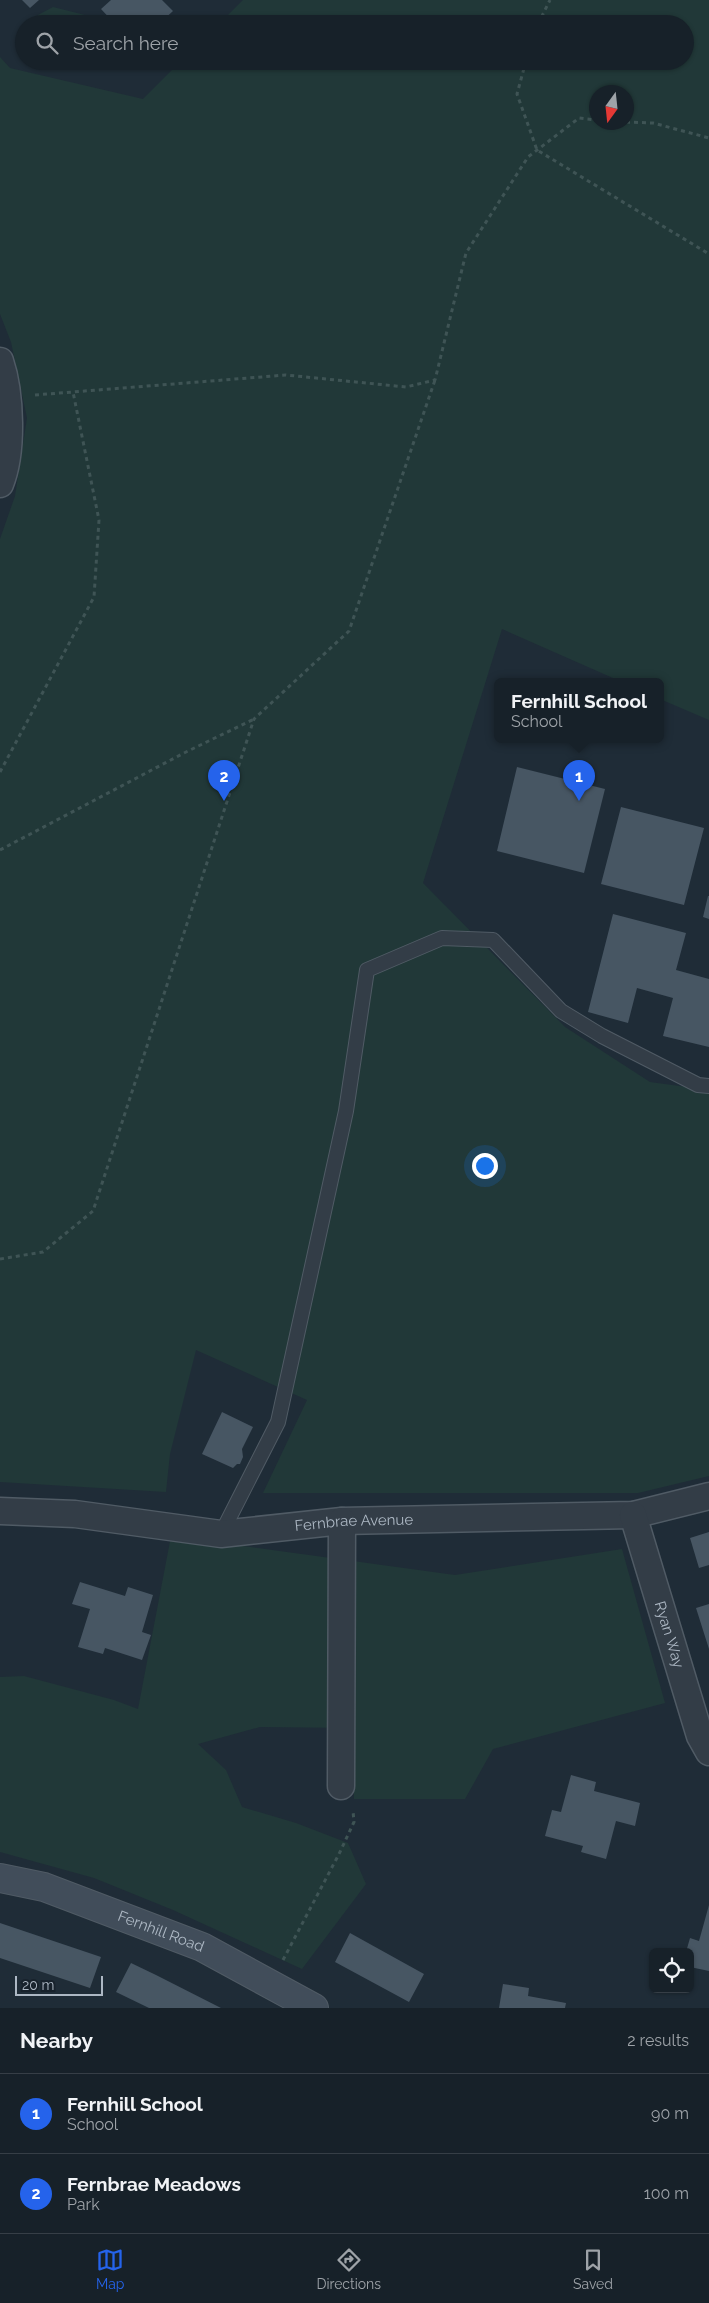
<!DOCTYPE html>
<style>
body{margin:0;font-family:Raleway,sans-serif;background:#202931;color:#f1f3f6}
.controls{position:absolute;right:15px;bottom:15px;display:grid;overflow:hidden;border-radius:8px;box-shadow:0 1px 4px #0004}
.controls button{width:45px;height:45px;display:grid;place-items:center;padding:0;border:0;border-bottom:1px solid #363e46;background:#172129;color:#f1f3f6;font:25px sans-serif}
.compass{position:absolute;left:589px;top:85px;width:45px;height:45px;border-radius:50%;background:#172129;box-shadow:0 1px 4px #0004;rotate:195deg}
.scale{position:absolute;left:15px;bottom:12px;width:88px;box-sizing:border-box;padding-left:5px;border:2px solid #adb8c4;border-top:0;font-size:14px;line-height:18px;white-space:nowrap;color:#adb8c4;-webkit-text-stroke:4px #18222c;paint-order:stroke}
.you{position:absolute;left:484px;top:1165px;width:18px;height:18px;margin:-12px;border:4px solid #fff;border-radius:50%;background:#1a73e8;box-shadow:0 0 0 8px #1a73e833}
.badge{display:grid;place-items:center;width:32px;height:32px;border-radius:50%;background:#2563eb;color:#fff;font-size:16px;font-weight:700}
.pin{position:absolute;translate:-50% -41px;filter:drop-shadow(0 1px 2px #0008)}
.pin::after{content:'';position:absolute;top:26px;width:18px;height:15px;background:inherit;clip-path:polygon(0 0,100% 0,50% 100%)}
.popup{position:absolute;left:494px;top:678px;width:170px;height:65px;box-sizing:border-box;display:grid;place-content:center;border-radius:8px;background:#172129;filter:drop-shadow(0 1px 4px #0005);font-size:16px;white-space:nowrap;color:#9ea3a8}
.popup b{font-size:19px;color:#f1f3f6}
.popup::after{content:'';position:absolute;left:50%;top:100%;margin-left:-10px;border:10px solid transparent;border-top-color:#172129}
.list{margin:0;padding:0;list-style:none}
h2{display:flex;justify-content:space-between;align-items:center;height:65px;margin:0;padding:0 20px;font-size:21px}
h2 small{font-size:16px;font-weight:400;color:#9ea3a8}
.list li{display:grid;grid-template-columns:32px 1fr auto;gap:15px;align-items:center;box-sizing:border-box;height:80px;padding:0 20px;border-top:1px solid #363e46}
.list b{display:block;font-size:19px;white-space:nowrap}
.list p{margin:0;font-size:16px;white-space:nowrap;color:#9ea3a8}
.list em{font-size:16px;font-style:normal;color:#9ea3a8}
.icon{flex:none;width:28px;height:28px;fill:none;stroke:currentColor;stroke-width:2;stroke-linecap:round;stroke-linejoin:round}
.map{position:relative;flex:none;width:709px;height:2008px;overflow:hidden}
.search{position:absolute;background:#172129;box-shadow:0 1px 4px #0004;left:15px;right:15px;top:15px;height:55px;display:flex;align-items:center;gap:12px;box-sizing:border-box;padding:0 18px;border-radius:28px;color:#9ea3a8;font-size:19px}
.sheet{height:225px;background:#172129}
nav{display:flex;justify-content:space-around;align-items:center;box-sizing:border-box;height:70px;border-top:1px solid #363e46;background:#172129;font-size:14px;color:#9ea3a8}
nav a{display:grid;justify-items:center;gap:2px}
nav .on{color:#2563eb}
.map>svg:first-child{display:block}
.green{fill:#213838;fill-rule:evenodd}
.building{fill:#475663}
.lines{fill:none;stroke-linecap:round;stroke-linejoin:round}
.lane-casing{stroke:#505b65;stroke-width:16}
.street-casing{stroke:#505b65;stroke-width:29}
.secondary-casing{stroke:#505b65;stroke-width:30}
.path{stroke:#3f5455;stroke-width:3;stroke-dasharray:4 4;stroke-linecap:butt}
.lane{stroke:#333d47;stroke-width:14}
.street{stroke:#333d47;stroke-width:26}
.secondary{stroke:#414d5a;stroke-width:28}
.labels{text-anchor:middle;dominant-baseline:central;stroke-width:4.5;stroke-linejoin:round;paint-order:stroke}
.street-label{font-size:15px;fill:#adb8c4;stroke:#18222c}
</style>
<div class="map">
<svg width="709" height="2008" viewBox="0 0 709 2008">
<rect width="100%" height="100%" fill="#1f2c37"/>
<path class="green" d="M243,0H709V720L660,699V682H622L502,629L423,883L565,1027L650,1082L709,1090V1476L638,1493H263L307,1400L196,1350L170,1454L166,1492L0,1482V539L15,496L27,418L11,342L0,314V57L10,68L143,99L181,61H685V24H219ZM596,92H626V122H596Z
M53,7L89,16L95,24H36L38,15Z
M171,1536L455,1575L622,1549L665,1703L493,1749L465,1799H354L353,1728L260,1727L198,1744L226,1770L242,1807L296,1823L348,1843L366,1884L302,1969L173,1910L94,1878L0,1852V1677L24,1676L114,1700L138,1709Z"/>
<path class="building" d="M22,0H39L30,8Z
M111,0H162L173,11L159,24H115L101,9Z
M517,767L605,789L584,873L497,851Z
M621,807L704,828L684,905L601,884Z
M708,896H709V919L703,917Z
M613,914L686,933L676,970L709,979V1047L663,1036L673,998L637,988L628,1023L588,1012Z
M222,1412L253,1427L242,1449L243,1457L240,1464H237L233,1468L202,1454Z
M709,1532V1565L699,1568L690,1538Z
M80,1582L125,1596L128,1587L153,1595L142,1632L151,1635L142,1660L105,1648L103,1654L78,1647L90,1609L72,1604Z
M709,1604V1649L696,1608Z
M571,1775L596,1782L594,1791L640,1803L635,1826L616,1821L606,1859L581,1852L583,1846L545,1836L552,1810L561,1812Z
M709,1905V1971L690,1967V1952H686L690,1938L699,1941Z
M0,1923L101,1957L90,1988L0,1958Z
M350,1933L424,1974L409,2002L335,1962Z
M131,1963L156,1975L221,2008H149L116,1992Z
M503,1984L529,1988L528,1996L566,2003L565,2008H499Z"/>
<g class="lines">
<defs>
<path id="lane" d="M221,1534L278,1422L346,1111L367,970L442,938L493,940L561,1011L602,1036L698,1085L709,1086"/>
<g id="street">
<path d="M0,361C11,394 13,452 0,484"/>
<path id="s1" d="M0,1511L75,1514L221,1534L342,1521L633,1515L709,1496"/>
<path id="s2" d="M633,1515L700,1736L709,1752"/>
<path d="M341,1786L342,1521"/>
</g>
<g id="secondary">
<path id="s3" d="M0,1878L44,1887L202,1947L314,2008"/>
</g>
</defs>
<use href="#lane" class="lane-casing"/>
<use href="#street" class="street-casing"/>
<use href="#secondary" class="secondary-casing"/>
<path class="path" d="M538,24L550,0
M526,61L517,94L537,150L709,254
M626,122L653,123L709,138
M35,395L286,375L406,387L435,380L466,253L528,157L579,118L596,120
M0,772L94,597L99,520L73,392
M0,850L184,753L254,719
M0,1259L43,1252L93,1211L254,719L349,631L435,380
M283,1960L339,1854L354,1822L353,1811"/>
<use href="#lane" class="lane"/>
<use href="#street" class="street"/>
<use href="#secondary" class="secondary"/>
</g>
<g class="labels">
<g class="street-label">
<text stroke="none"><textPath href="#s1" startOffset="356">Fernbrae Avenue</textPath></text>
<text stroke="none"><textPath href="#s2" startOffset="125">Ryan Way</textPath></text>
<text stroke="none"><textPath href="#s3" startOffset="170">Fernhill Road</textPath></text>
</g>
</g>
</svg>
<div class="controls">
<button><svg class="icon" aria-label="locate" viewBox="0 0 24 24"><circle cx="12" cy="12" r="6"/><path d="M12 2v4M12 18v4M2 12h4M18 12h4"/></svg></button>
</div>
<svg class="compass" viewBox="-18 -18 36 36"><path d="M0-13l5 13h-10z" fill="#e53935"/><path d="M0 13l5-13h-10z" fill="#9ea3a8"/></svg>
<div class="scale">20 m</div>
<div class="you"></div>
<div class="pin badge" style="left:579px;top:801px">1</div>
<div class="popup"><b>Fernhill School</b>School</div>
<div class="pin badge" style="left:224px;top:801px">2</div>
<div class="search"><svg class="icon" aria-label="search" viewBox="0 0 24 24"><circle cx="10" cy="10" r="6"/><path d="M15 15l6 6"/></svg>Search here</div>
</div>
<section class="sheet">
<h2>Nearby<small>2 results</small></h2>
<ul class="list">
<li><span class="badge">1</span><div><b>Fernhill School</b><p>School</p></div><em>90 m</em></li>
<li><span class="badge">2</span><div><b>Fernbrae Meadows</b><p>Park</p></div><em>100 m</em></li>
</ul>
</section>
<nav>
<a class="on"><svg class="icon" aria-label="map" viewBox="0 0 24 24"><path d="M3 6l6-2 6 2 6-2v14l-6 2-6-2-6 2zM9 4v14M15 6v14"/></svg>Map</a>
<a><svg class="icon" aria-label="directions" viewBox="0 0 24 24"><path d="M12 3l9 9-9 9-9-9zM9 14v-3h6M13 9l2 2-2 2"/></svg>Directions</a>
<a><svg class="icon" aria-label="saved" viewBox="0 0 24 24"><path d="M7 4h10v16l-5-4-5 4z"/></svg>Saved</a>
</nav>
